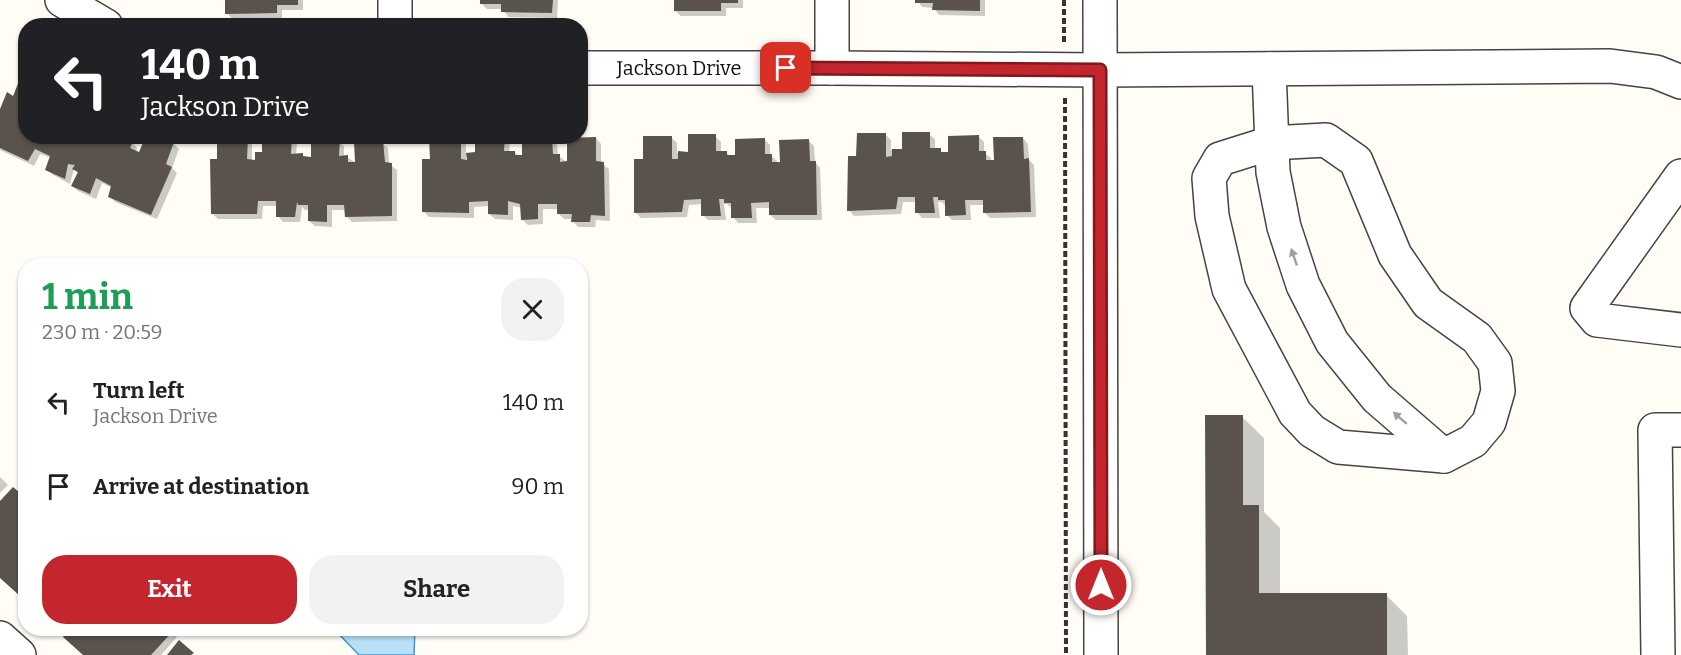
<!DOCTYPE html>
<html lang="en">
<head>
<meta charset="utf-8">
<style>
  :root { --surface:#fff; --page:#f2f2f2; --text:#222; --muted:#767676; --accent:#c4262e }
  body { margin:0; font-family:Bitter,serif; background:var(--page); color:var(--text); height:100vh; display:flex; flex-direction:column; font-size:22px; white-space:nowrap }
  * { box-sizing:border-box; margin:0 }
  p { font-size:20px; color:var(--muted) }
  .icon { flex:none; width:33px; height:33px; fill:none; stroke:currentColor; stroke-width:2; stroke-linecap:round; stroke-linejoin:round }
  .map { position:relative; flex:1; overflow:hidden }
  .panel { position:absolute; left:18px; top:258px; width:570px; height:378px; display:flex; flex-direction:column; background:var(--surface); border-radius:24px; box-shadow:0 2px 4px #0004 }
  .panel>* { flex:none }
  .hud { position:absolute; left:18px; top:18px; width:570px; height:126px; border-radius:24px; box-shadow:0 2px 4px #0004; background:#202124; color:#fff; overflow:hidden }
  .pin { position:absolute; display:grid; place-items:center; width:51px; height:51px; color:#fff; margin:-26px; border-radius:12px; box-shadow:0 3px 9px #0006 }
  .me { position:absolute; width:66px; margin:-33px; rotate:0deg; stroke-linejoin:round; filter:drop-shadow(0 0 4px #0008) }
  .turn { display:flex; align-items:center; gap:21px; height:126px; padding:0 24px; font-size:27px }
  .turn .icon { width:78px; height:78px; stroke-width:2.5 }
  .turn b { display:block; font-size:42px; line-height:51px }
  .round { display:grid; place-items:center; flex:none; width:63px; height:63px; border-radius:24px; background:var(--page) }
  .summary { display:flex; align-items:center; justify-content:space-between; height:102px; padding:0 24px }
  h1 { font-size:36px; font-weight:700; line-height:45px; color:#1e9e55 }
  .cta { display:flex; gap:12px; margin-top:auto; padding:12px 24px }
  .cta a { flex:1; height:69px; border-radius:24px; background:var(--accent); color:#fff; font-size:24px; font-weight:700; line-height:69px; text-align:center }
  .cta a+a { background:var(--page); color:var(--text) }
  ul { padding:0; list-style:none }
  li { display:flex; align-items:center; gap:18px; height:84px; padding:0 24px }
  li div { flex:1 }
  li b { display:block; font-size:22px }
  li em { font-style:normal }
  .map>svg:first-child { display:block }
</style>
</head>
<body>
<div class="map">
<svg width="1681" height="655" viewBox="0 0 1681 655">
  <rect width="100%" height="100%" fill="#fffdf5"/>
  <path fill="#b9e0f7" stroke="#3f96cf" stroke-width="1.5" d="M334,629H415L414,655H359Z"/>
  <g fill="#0003">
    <path d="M226,0H303V10H282V18H232L226,13Z"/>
    <path d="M482,0H558L557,18L508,17L503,9H487L482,4Z"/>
    <path d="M675,0H743V8H726V16H681L675,11Z"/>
    <path d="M917,0H985V16L939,15L934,8L922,7Z"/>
    <path d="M0,113L26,136H135L133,143L137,148L136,153L140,154L173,143L179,149L172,168L177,173L157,219L115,202L110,196L112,188L102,183L96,199L78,191L72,186L78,174L74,169L70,184L53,175L47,169L51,158L40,154L34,166L0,150Z"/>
    <path d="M885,134L891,140V150H903L929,134L935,139V150H940L944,154H950L978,136L984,142V153L991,158V161H996L1023,138L1028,144L1029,160L1034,165L1036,217L990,218L984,212V205H970L971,220H952L947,215L945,205L941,202H938L940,218H922L917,212V202H903L901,214L854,216L849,210L858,157Z"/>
    <path d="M476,136H505L510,141L509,152H515L519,157L551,140L557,145L558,155L565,161V163L596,138L601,144V163L609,169L610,221L596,220L595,227H578L573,221V219H564L558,213L559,209H543V224L528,225L522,219V208L513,206V220L495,219L489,214V206L474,207V218L429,217L423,211L431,160L460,138L466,143V161L477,154Z"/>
    <path d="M715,136L721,142V152L726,153L730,156H736L764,139L770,145V155L777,161V164H782L809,141L814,146L815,162L820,168L822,220H776L770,215V208H756L757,223H738L733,217L731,208L727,204H724L726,220H708L703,215V204L689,205L687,217L641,218L635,212L644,160L671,137L677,143V153H689Z"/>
    <path d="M291,137L297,143L296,155H302L306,158L312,159L339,141L344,146V157H347L356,163L382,143L388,148L389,164L397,170V221L352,222L346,216V210H332V227L315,226L309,221V210H305L302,207L300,222H283L278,216V206H263L262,219H218L212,213L218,161L247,139L252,145V161H256L263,154Z"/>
    <path d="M1242,417L1264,438V512L1280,528V595H1386L1407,616L1408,655H1208Z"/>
    <path d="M0,477L8,485L0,493Z"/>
    <path d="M26,500V513L23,516L26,518V600L0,577V503Z"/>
    <path d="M168,628L177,637L161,655H85Z"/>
  </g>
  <g fill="#5a524d">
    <path d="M225,0H298V5H277V13L225,14Z"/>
    <path d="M480,0H553L552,13L501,12V4H480Z"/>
    <path d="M674,0H738V3H721V11H674Z"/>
    <path d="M915,0H980V11L932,10L933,3H915Z"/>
    <path d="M21,76L26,78V136H128L127,140L133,141L130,148L139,152L146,136H161L174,142L166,164L172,167L151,215L108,197L111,186L96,178L90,194L71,186L78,172L72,169L75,165L68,164L65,179L45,170L50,156L35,149L28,161L0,148V109L7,92L13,96Z"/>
    <path d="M902,132H930V148H941V152H948V136L979,135V151H986V160H994L993,137H1023L1024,159L1029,158L1031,212L983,213V200H965L966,215L945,216V200H938V197H933L935,213H915V197H898L896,209L847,211L848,156H856L857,133H886V157L892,156V149H902Z"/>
    <path d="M688,134H716V151H727V155H735V139L765,138V154H772V162H780L779,140L809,139L810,161H816L817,215H769V202L751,203L752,218H731V203H724V199H719L721,216H701V199L684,200L682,212L634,213V159H643V136H672V159H678V151L688,152Z"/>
    <path d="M262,136H292L291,154L303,153V156L311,157V140L340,139L339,156L348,155V162H355L354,142L383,141L385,162L392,163V216L345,217L344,205H327V222L308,221V205H298L297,202L295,217H276V201H258L257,214H211L210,159H217V138H248L247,159L255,160V152H262Z"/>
    <path d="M461,136V159L467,160L466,153L475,152V136H505L504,151H515V155H522V139L552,138L553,154H560V162L567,161V138L596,137V161L604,162L605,216L591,215L590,222H571L572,214H557V204H538V219L521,220L520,204L508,201V215L488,214V201L469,202V213L422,212V159H430L429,137Z"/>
    <path d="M1205,415H1243V505H1259V593H1387V655H1206Z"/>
    <path d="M13,487L26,498V502L19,510L26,516V590L20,596L0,578V501Z"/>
    <path d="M70,628H171L173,631L151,655H83L63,637Z"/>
    <path d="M179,640L194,653L191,655H167Z"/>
  </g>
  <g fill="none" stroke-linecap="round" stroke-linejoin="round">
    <defs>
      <g id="minor">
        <path d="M62,0L106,26"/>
        <path d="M395,0V26"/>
        <path d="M832,0V68"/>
        <path d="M1100,0L1101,655"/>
        <path id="s1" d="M580,68H832L1100,70L1610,66L1656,72L1681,82"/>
        <path d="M1269,69L1273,172L1284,227L1303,285L1332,342L1377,398L1444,456"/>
        <path d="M1326,140L1356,161L1395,255L1428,303L1477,338L1495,363L1498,391L1489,422L1473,441L1444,456L1338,447L1312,431L1295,413L1229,289L1212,216L1209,178L1220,159L1271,143Z"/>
        <path d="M1681,176L1587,308L1597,320L1681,330"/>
        <path d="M0,638L19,655"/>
        <path d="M1658,655L1655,430H1681"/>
      </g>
    </defs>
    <use href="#minor" stroke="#444" stroke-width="36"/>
    <g stroke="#333" stroke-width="4" stroke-dasharray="6 3" stroke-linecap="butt">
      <path d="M1064,0V42"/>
      <path d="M1065,98L1066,655"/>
    </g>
    <use href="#minor" stroke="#fff" stroke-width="33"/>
  </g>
  <defs><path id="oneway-solid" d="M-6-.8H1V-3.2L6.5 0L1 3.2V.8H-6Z" transform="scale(1.5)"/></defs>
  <g fill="#a0a0a0">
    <use href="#oneway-solid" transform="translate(1294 257) rotate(-109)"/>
    <use href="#oneway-solid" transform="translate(1400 418) rotate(-139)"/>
  </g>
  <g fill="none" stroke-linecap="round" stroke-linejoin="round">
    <defs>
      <path id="route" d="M786,68L1100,70L1101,585"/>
    </defs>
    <use href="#route" stroke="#7f191e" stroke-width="15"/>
    <use href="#route" stroke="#c4262e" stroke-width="10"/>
  </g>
  <g text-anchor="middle" stroke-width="6" stroke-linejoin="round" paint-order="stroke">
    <g font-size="20" fill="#111" stroke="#fff">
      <text dy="7" stroke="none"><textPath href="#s1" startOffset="99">Jackson Drive</textPath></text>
    </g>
  </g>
</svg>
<div class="pin" style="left:786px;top:68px;background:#d93025"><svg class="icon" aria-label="arrive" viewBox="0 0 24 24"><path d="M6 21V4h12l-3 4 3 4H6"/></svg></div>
<svg class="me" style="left:1101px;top:585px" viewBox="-20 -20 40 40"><circle r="17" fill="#c4262e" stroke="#fff" stroke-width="3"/><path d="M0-11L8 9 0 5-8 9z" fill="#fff"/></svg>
<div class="hud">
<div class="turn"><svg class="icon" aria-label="left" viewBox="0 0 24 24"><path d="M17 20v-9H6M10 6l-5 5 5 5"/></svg><div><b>140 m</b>Jackson Drive</div></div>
</div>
<section class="panel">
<div class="summary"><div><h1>1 min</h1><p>230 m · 20:59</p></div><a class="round"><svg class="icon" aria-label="close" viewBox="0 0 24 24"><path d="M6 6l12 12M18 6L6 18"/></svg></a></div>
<ul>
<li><svg class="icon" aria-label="left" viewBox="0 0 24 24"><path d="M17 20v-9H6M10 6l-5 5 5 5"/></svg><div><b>Turn left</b><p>Jackson Drive</p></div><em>140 m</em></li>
<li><svg class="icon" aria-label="arrive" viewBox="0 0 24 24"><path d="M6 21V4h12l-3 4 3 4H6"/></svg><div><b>Arrive at destination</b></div><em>90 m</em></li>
</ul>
<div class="cta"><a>Exit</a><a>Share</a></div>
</section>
</div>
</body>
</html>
